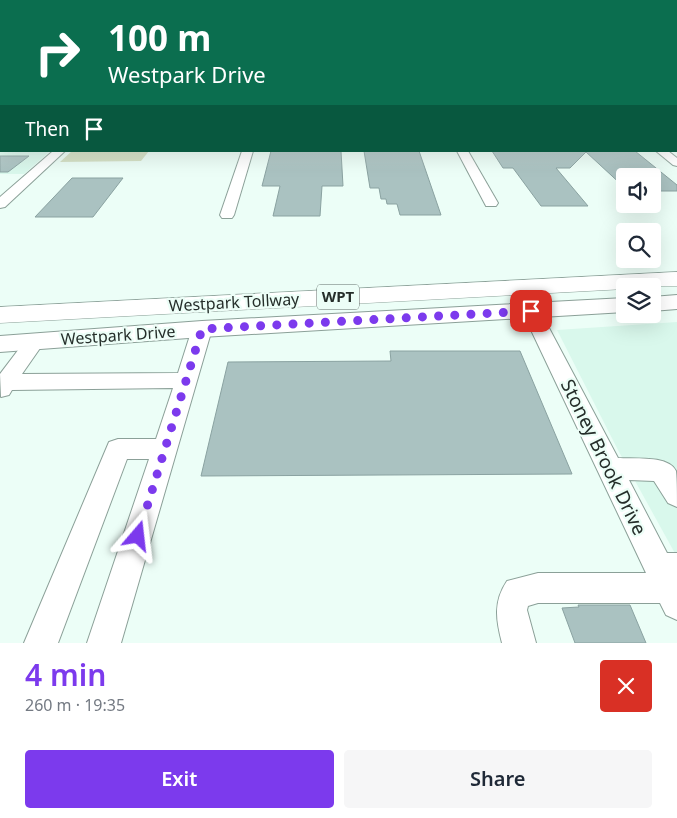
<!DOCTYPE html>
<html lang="en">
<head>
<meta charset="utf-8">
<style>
  :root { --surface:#fff; --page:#f6f6f7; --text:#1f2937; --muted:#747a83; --accent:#7c3aed }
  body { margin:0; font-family:"Noto Sans",sans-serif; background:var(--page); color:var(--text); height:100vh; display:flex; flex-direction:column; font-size:19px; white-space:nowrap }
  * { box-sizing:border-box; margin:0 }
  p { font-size:16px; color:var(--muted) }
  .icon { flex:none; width:28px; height:28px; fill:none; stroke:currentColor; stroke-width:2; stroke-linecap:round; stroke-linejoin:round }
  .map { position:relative; height:643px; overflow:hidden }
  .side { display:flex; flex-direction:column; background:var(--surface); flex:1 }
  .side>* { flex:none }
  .top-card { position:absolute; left:0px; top:0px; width:678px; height:152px; box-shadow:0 5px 20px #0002; background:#0b6e4f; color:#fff; overflow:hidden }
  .fabs { position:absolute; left:616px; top:168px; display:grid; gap:10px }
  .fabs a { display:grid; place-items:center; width:45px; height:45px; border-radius:5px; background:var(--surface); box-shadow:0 5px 20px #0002; font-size:25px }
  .pin { position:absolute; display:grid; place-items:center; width:42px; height:42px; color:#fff; margin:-21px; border-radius:10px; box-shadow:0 2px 8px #0006 }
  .me { position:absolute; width:55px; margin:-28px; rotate:17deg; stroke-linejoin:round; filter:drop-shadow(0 0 4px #0008) }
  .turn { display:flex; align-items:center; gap:18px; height:105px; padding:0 25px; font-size:22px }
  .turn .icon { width:65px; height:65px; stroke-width:2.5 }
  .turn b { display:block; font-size:35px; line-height:42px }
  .then { display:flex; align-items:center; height:48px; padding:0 25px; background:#0003; gap:10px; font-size:19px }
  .round { display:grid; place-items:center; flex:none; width:52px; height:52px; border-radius:5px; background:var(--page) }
  .summary { display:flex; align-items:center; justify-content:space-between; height:85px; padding:0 25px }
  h1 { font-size:30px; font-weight:600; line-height:38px; color:var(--accent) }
  .action { display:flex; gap:10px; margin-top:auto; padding:10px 25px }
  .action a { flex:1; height:58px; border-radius:5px; background:var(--accent); color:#fff; font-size:20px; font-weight:600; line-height:58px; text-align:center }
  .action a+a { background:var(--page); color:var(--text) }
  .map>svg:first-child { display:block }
</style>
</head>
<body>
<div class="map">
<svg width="677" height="643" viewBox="0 0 677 643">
  <rect width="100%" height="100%" fill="#ecfef7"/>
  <g fill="#d9f8ec">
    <path d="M0,147L1,151H50L24,174H0Z"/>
    <path d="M677,322V557L618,450L557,330Z"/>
  </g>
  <path fill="#d2dec0" d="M72,151H149L141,161L60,162Z"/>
  <g fill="#aac2c1" stroke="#8aa2a1">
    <path d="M271,151H341L343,186H322L320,216H273L280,186H262Z"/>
    <path d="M364,151H419L441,215H400L397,204H387L386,199H381L379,188H370Z"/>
    <path d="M492,151H635L677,185V191H652V169H625V188L586,152L570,168H556L588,206H541L513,168H503Z"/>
    <path d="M0,156H29L8,172H0Z"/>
    <path d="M72,178H123L93,217H35Z"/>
    <path d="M390,351H520L572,474L201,476L228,362L391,361Z"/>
    <path d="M578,605H630L646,643H575L562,608L579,607Z"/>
  </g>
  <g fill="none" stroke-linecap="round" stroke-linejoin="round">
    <defs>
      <g id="minor">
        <path d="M53,151H65L5,207L0,208V197Z"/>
        <path d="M242,151H253L234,215L232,218H222L220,215Z"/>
        <path d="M457,151H468L498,203L496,206H486Z"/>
        <path d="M656,151H668L677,158V166L673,165Z"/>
        <path d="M531,306L537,307L540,311L618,458C633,459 669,455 676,471C677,480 677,497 677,507L668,503L654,481L629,480L667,553H677V620L666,615L660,603H538L528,606L527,610L536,643H502C496,620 493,602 507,581L538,573H646L522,311L525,307Z"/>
        <path d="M202,323L209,325L212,329L121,643H87L149,459H127L58,643H24L109,442L118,439H156L173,388L12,390L9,395L1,397L0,374L28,337L35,335L42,337L45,341L22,374L178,373L192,329L195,325Z"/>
      </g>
      <g id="major">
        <rect x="0" y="106" width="1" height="6"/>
        <path d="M677,295V309L652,311V297Z"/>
        <path d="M625,298V312L202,337L0,352V336L202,321Z"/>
      </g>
      <path id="highway" d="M677,272V286H625V289L0,323V307Z"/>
    </defs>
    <use href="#minor" stroke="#8ba098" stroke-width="2"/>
    <use href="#major" stroke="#8ba098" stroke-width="2"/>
    <use href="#highway" stroke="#8ba098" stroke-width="1"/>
    <use href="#minor" fill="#fff" fill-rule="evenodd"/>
    <use href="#major" fill="#fff" fill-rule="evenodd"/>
    <use href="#highway" fill="#fff" fill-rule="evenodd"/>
  </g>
  <linearGradient id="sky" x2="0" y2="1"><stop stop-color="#95c8ec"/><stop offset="0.47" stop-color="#f6fffb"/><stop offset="1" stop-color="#f6fffb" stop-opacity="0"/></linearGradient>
  <rect width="677" height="171" fill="url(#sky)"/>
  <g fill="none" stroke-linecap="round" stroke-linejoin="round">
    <path stroke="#7c3aed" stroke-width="9" stroke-dasharray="0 16.2" d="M138,536L202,329L531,311"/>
  </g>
  <g text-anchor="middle" stroke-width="4.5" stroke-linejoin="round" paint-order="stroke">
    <rect fill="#ecfef7" stroke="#616c68" stroke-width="1" x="317" y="284.5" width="42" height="25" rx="4"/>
    <g font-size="15" font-weight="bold" fill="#252e2a">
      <text x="338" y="302">WPT</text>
    </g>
    <g font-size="16" fill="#252e2a" stroke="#ecfef7">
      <text transform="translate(234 302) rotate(-3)" y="6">Westpark Tollway</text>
      <text transform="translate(118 335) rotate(-4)" y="6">Westpark Drive</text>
    </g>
    <g font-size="19" fill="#252e2a" stroke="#ecfef7">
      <text transform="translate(604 457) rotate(64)" y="7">Stoney Brook Drive</text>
    </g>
  </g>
</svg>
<div class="fabs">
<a><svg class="icon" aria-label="sound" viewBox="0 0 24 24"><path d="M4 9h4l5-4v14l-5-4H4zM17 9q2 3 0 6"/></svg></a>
<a><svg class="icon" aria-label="search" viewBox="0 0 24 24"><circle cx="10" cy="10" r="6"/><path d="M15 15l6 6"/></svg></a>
<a><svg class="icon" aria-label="layers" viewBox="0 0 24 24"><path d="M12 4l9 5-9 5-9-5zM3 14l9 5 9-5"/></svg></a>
</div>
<div class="pin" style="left:531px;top:311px;background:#d93025"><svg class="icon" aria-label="arrive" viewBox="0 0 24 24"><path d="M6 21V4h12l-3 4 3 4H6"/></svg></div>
<svg class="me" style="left:138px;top:536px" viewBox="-20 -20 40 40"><path d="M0-17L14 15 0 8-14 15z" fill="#7c3aed" stroke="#fff" stroke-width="4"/></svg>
<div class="top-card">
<div class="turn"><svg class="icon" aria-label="right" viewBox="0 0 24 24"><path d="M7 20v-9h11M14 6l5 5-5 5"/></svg><div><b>100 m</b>Westpark Drive</div></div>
<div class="then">Then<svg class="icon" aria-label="arrive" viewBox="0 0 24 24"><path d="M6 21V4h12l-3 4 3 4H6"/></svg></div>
</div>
</div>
<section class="side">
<div class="summary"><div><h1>4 min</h1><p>260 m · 19:35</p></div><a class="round" style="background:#d93025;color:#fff"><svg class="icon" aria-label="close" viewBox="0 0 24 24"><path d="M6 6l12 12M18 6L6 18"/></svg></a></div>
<div class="action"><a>Exit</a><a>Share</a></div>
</section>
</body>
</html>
